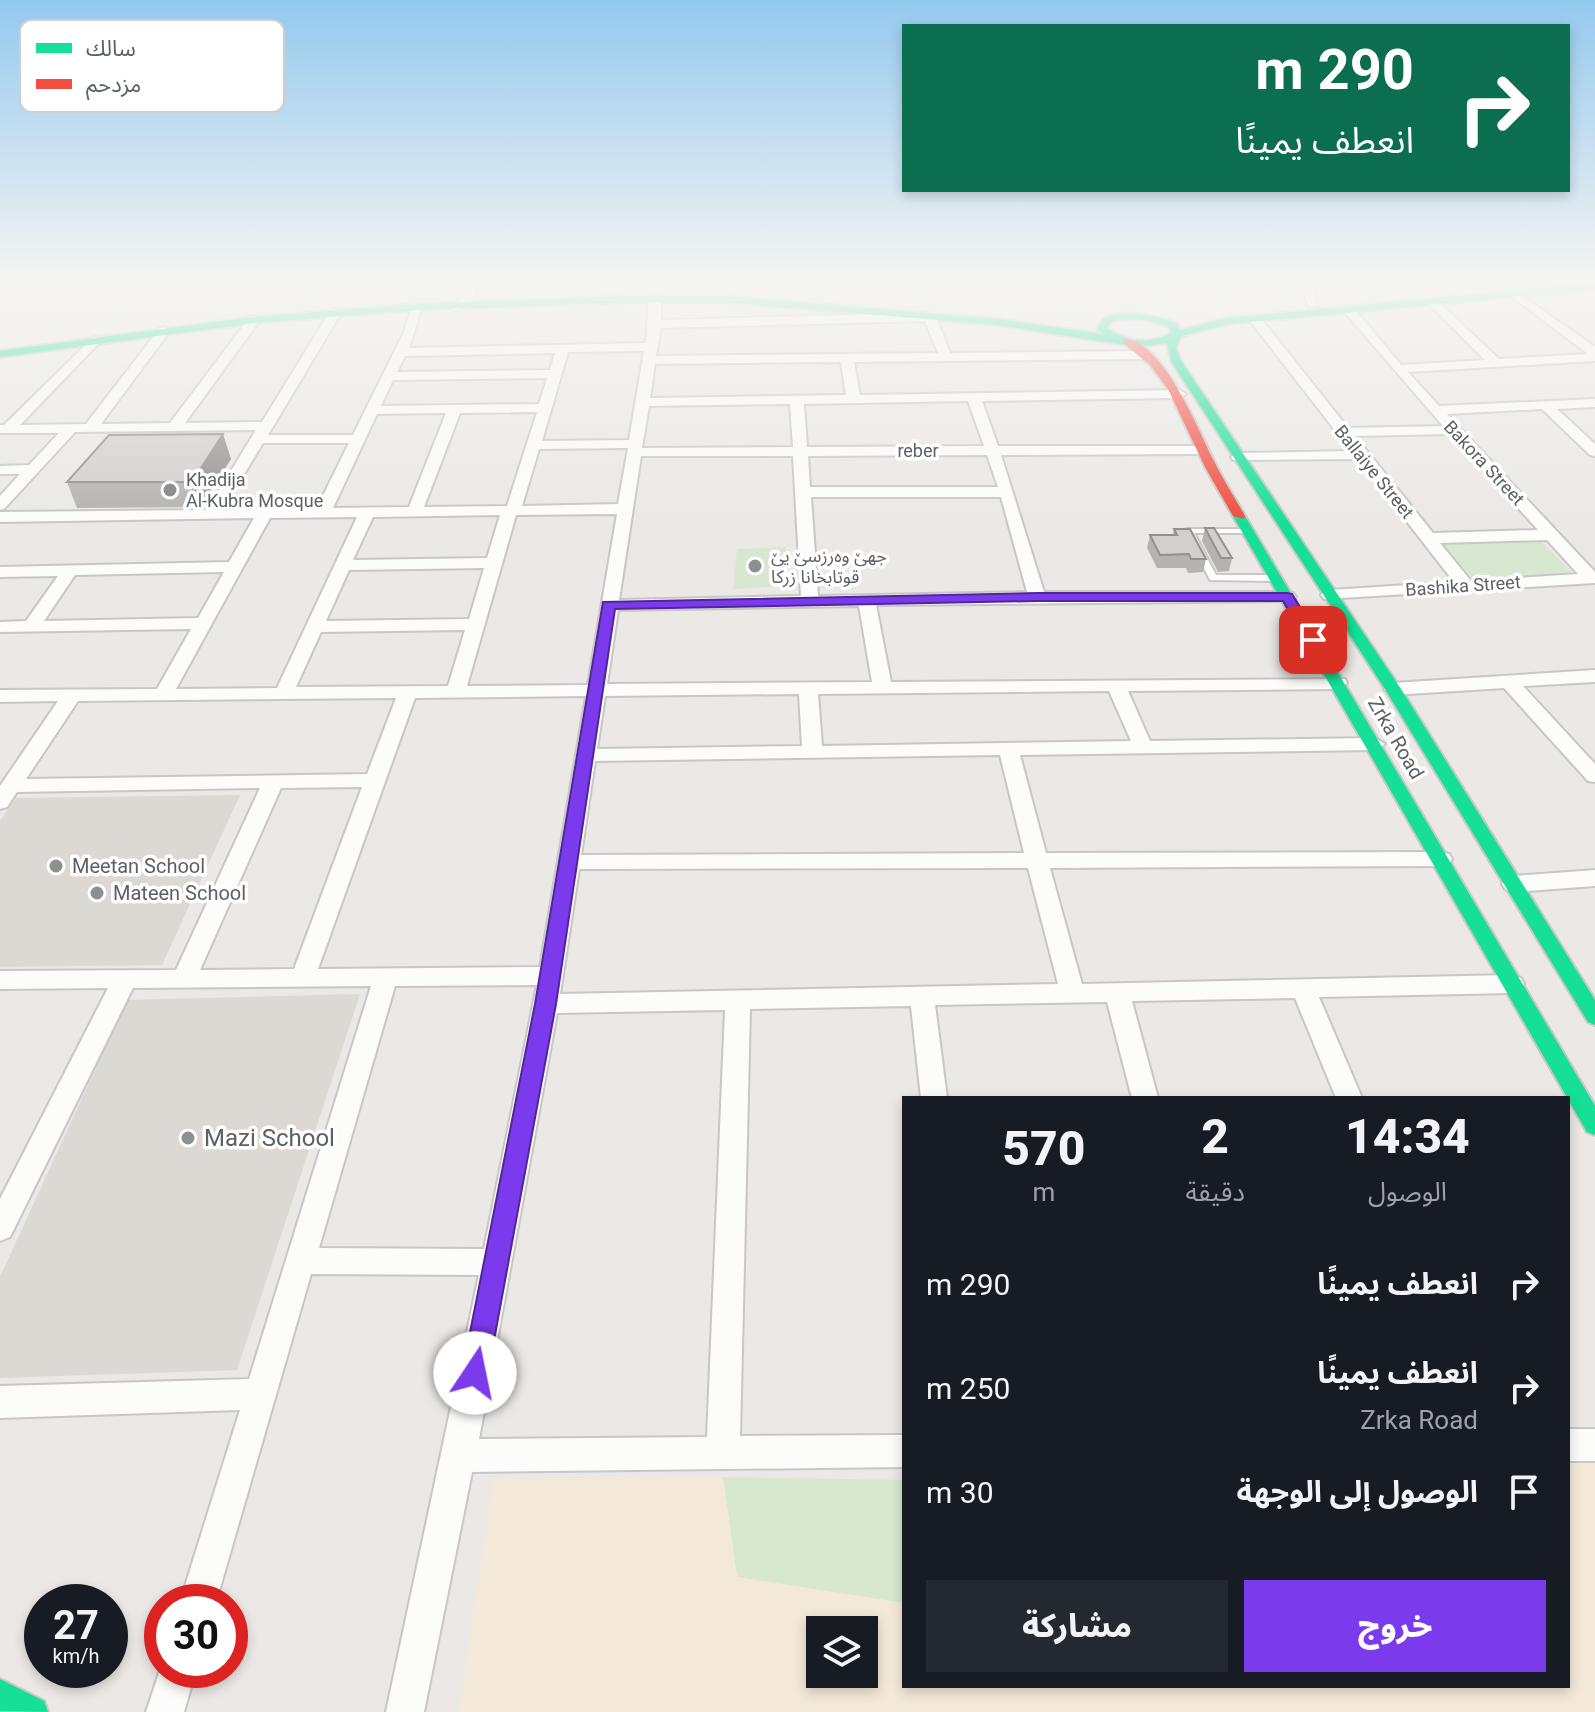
<!DOCTYPE html>
<html lang="ar">
<head>
<meta charset="utf-8">
<style>
  :root { --surface:#171b24; --page:#242831; --text:#f1f3f6; --muted:#9ea1a6; --accent:#7c3aed }
  body { margin:0; font-family:Roboto,"Noto Sans Arabic",sans-serif; background:var(--page); color:var(--text); direction:rtl; height:100vh; display:flex; flex-direction:column; font-size:30px; white-space:nowrap }
  * { box-sizing:border-box; margin:0 }
  p { font-size:26px; color:var(--muted) }
  .icon { flex:none; width:44px; height:44px; fill:none; stroke:currentColor; stroke-width:2; stroke-linecap:round; stroke-linejoin:round }
  .map { position:relative; flex:1; overflow:hidden; direction:ltr }
  .side { position:absolute; left:902px; top:1096px; width:668px; height:592px; display:flex; flex-direction:column; background:var(--surface); border-radius:0px; box-shadow:0 4px 12px #0003; direction:rtl }
  .side>* { flex:none }
  .top-card { position:absolute; left:902px; top:24px; width:668px; height:168px; border-radius:0px; box-shadow:0 4px 12px #0003; direction:rtl; background:#0b6e4f; color:#fff; overflow:hidden }
  .buttons { position:absolute; left:806px; top:1616px; display:grid; gap:16px }
  .buttons a { display:grid; place-items:center; width:72px; height:72px; border-radius:0px; background:var(--surface); box-shadow:0 4px 12px #0003; font-size:40px }
  .speed { position:absolute; left:24px; top:1584px; display:flex; gap:16px; font-size:40px; font-weight:700; text-align:center }
  .speed>* { display:grid; place-content:center; width:104px; height:104px; border-radius:50%; background:var(--surface); box-shadow:0 4px 12px #0003; line-height:1 }
  .speed small { font-size:20px; font-weight:400 }
  .speed .limit { border:12px solid #d22; background:#fff; color:#111 }
  .pin { position:absolute; display:grid; place-items:center; width:68px; height:68px; color:#fff; margin:-34px; border-radius:16px; box-shadow:0 4px 12px #0006 }
  .me { position:absolute; width:88px; margin:-44px; rotate:11deg; stroke-linejoin:round; filter:drop-shadow(0 0 6px #0008) }
  .turn { display:flex; align-items:center; gap:28px; height:168px; padding:0 24px; font-size:36px }
  .turn .icon { width:104px; height:104px; stroke-width:2.5 }
  .turn b { display:block; font-size:56px; line-height:68px }
  .eta { display:flex; justify-content:space-evenly; align-items:center; height:136px; text-align:center }
  .eta b { font-size:48px; font-weight:800; line-height:56px }
  .primary-button { display:flex; gap:16px; margin-top:auto; padding:16px 24px }
  .primary-button a { flex:1; height:92px; border-radius:0px; background:var(--accent); color:#fff; font-size:32px; font-weight:800; line-height:92px; text-align:center }
  .primary-button a+a { background:var(--page); color:var(--text) }
  ul { padding:0; list-style:none }
  li { display:flex; align-items:center; gap:24px; height:104px; padding:0 24px }
  li div { flex:1 }
  li b { display:block; font-size:30px }
  li em { font-style:normal }
  .map>svg:first-child { display:block }
</style>
</head>
<body>
<div class="map">
<svg width="1595" height="1712" viewBox="0 0 1595 1712">
  <rect width="100%" height="100%" fill="#ebe8e5"/>
  <g fill="#dcd8d3">
    <path d="M240,795L162,965L0,967V821L16,798Z"/>
    <path d="M360,994L237,1370L0,1378V1277L127,1000Z"/>
  </g>
  <g fill="#d7e7d0">
    <path d="M1539,540L1574,574L1472,578L1442,544Z"/>
    <path d="M786,547L785,586L733,589L737,549Z"/>
    <path d="M723,1477L904,1480V1603L737,1577Z"/>
  </g>
  <path fill="#f4e9d9" fill-rule="evenodd" d="M1595,1462V1712H459L494,1479L723,1477L737,1577L904,1603V1686H1568V1463ZM820,1630H864V1674H820Z"/>
  <g fill="none" stroke-linecap="round" stroke-linejoin="round">
    <defs>
      <path id="lane" d="M1186,529H1250L1251,531L1247,533H1194L1216,575H1276L1280,578L1276,581L1210,580L1185,531Z"/>
      <g id="street">
        <path d="M467,282H479C475,296 470,311 453,310V304L463,297Z"/>
        <path d="M1299,282H1311L1317,306H1309Z"/>
        <path d="M1515,291L1595,347V361L1408,372L1439,406L1595,399V407L1557,409L1595,444V456L1590,455L1542,409L1447,414L1595,572V583L1324,599L1321,595L1324,591L1330,590L1454,582L1358,459L1233,460L1231,457L1238,453L1351,451L1248,318L1258,315L1348,428L1443,426L1342,309L1352,306L1401,365L1485,360L1430,305L1428,302L1434,298L1499,359L1588,354L1511,296V292ZM1451,434L1538,530L1433,533L1355,436ZM1547,540L1578,574L1471,581L1440,543Z"/>
        <path d="M655,294L661,298V320L930,313L936,317L950,353L1148,351L1154,355L1148,359L854,362L860,395L1179,390L1186,394L1179,398L982,401L998,446H1202L1209,450L1202,454L1001,455L1044,592H1287L1293,593L1296,597L1293,601L876,605L891,682L1345,679L1347,683L1338,689L1128,691L1150,741L1375,738L1385,744L1375,750L1020,755L1046,853L1441,852L1449,854L1452,859L1449,864L1441,866L1050,868L1082,984L1512,975L1521,978L1524,984L1521,990L1512,993L1319,997L1362,1098H1336L1295,998L1132,1001L1158,1098H1132L1107,1002L935,1005L947,1098H921L911,1006L750,1009L740,1436L904,1435V1467L472,1472L424,1712H386L479,1275L311,1274L216,1602H180L240,1410L0,1418V1386L249,1379L371,986L133,988L10,1237L0,1241V1199L108,988L0,989V971L176,970L260,788L17,792L7,807L0,809V786L58,701L0,702V690L157,689L191,629L0,632V622L26,621L58,576L0,577V567L229,562L254,518L0,522V512L207,510L256,430L75,432L5,508L0,510V496L20,474H0V466L29,465L59,433H0V425H4L94,337L98,338V344L20,425L86,424L160,328L164,327L170,331L101,424L170,423L250,317L254,316L260,320L185,423L262,422L329,313L335,309L341,313L268,435H353L404,332L412,304L422,307L409,348L646,343L649,298ZM925,321L938,353L656,356L661,328ZM644,351L629,440L542,441L568,352ZM555,353L550,370L397,372L405,356ZM841,362L846,395L650,398L655,364ZM547,378L539,404L381,406L393,380ZM968,401L984,446L807,447L804,404ZM790,404L793,447L642,448L649,406ZM537,412L507,506L424,507L460,413ZM446,413L409,507L333,508L377,414ZM263,443H349L317,508L223,509ZM628,448L618,504L522,506L539,449ZM987,455L998,487H810L808,456ZM641,456H793L801,596L619,600ZM811,497H1001L1027,592L818,596ZM617,514L588,685L467,686L516,515ZM500,515L487,558L353,560L373,517ZM357,517L277,688L176,689L270,518ZM484,568L469,619L326,621L349,570ZM224,572L198,618L44,621L75,575ZM859,606L872,682L607,684L618,610ZM465,630L448,686L296,687L321,632ZM1109,691L1131,741L822,746L818,694ZM799,694L802,746L597,749L605,696ZM586,696L540,967L318,969L415,698ZM396,698L367,774L26,779L78,701ZM1000,755L1024,853L581,855L595,761ZM362,787L294,969L200,970L281,788ZM1028,868L1058,984L560,994L579,869ZM537,985L484,1249L319,1248L395,986ZM725,1010L707,1437L479,1439L557,1013Z"/>
        <path d="M1595,670V682L1523,686L1595,764V782L1588,781L1504,688L1393,695L1384,689L1393,683Z"/>
        <path d="M1595,870V886L1513,892L1505,889L1502,884L1505,879L1513,876Z"/>
        <rect x="1568" y="1429" width="27" height="32"/>
        <path d="M162,1664V1670H196L184,1712H146Z"/>
      </g>
      <g id="fast">
        <path d="M1595,283V289L1228,324L1181,336L1176,348L1181,361L1401,689L1595,1000V1025L1588,1022L1385,689L1171,361L1167,343L1139,347L997,325L724,302H633L416,310L254,323L0,357V351L254,317L416,304L633,296H724L997,319L1103,334L1097,329L1103,318C1129,309 1152,315 1177,323L1180,330L1228,318ZM1120,319L1148,320L1169,327L1171,333C1150,345 1128,342 1107,328L1111,322Z"/>
        <path d="M1239,512L1245,516L1595,1106V1135L1587,1132L1233,516Z"/>
        <path d="M0,1679L44,1701L48,1712L0,1711Z"/>
      </g>
      <path id="jam" d="M1123,339C1162,337 1199,432 1214,461C1223,480 1235,498 1245,516L1244,519L1233,516L1205,467L1168,389L1150,365L1123,343Z"/>
    </defs>
    <use href="#lane" stroke="#c6c7c6" stroke-width="4"/>
    <use href="#street" stroke="#c6c7c6" stroke-width="4"/>
    <use href="#fast" stroke="#c6c7c6" stroke-width="4"/>
    <use href="#jam" stroke="#c6c7c6" stroke-width="4"/>
    <use href="#lane" fill="#fcfcfb" fill-rule="evenodd"/>
    <use href="#street" fill="#fcfcfb" fill-rule="evenodd"/>
    <use href="#fast" fill="#16e098" fill-rule="evenodd"/>
    <use href="#jam" fill="#f24e42" fill-rule="evenodd"/>
  </g>
  <g fill="#b5b2b1">
    <path d="M231,459L200,507L77,508L67,482Z"/>
    <path d="M1205,528L1232,558L1229,571L1218,572L1202,541Z"/>
    <path d="M1174,529L1206,559L1203,572L1188,573L1186,568H1157L1147,548L1150,535H1173Z"/>
  </g>
  <path fill="#939190" d="M223,434L231,459L200,507L192,482Z"/>
  <g fill="#d2cfce" stroke="#939190" stroke-width="2">
    <path d="M223,434L192,482H67L109,435Z"/>
    <path d="M1205,528H1214L1232,558H1221Z"/>
    <path d="M1174,529H1190L1206,559H1191L1189,554L1160,555L1150,535H1177Z"/>
  </g>
  <linearGradient id="sky" x2="0" y2="1"><stop stop-color="#94c9ee"/><stop offset="0.54" stop-color="#f6f5f3"/><stop offset="1" stop-color="#f6f5f3" stop-opacity="0"/></linearGradient>
  <rect width="1595" height="522" fill="url(#sky)"/>
  <path fill="#7c3aed" stroke="#51269a" stroke-width="2" d="M1037,593H1287L1292,594L1320,640L1318,643H1308L1283,601H1037L615,609L556,1004L488,1373L484,1382L475,1385L466,1382L462,1373L535,1004L603,602Z"/>
  <g fill="#8d9091" stroke="#fff" stroke-width="3">
    <circle cx="170" cy="490" r="8"/>
    <circle cx="755" cy="566" r="8"/>
    <circle cx="56" cy="866" r="8"/>
    <circle cx="97" cy="893" r="8"/>
    <circle cx="188" cy="1138" r="8"/>
  </g>
  <g text-anchor="middle" stroke-width="7" stroke-linejoin="round" paint-order="stroke">
    <g font-size="18" fill="#5b6164" stroke="#fff">
      <text x="918" y="457">reber</text>
      <text transform="translate(1484 463) rotate(47)" y="6">Bakora Street</text>
      <text transform="translate(1374 472) rotate(51)" y="6">Ballaiye Street</text>
      <text transform="translate(1463 586) rotate(-4)" y="6">Bashika Street</text>
    </g>
    <g font-size="18" fill="#5b6164" stroke="#fff" text-anchor="start">
      <text x="186" y="486">Khadija<tspan x="186" dy="21">Al-Kubra Mosque</tspan></text>
      <text x="771" y="562">جھێ وەرزسێ یێ<tspan x="771" dy="21">قوتابخانا زرکا</tspan></text>
    </g>
    <g font-size="20" fill="#5b6164" stroke="#fff">
      <text transform="translate(1396 738) rotate(60)" y="7">Zrka Road</text>
    </g>
    <g font-size="20" fill="#5b6164" stroke="#fff" text-anchor="start">
      <text x="72" y="873">Meetan School</text>
      <text x="113" y="900">Mateen School</text>
    </g>
    <g font-size="24" fill="#5b6164" stroke="#fff" text-anchor="start">
      <text x="204" y="1146">Mazi School</text>
    </g>
  </g>
  <rect x="20" y="20" width="264" height="92" rx="12" fill="#fff" stroke="#ced0d0" stroke-width="2"/>
  <rect x="36" y="43" width="36" height="10" fill="#16e098"/>
  <rect x="36" y="79" width="36" height="10" fill="#f24e42"/>
  <g font-size="22" fill="#5b6164">
    <text x="86" y="56">سالك</text>
    <text x="86" y="92">مزدحم</text>
  </g>
</svg>
<div class="buttons">
<a><svg class="icon" aria-label="layers" viewBox="0 0 24 24"><path d="M12 4l9 5-9 5-9-5zM3 14l9 5 9-5"/></svg></a>
</div>
<div class="speed"><div>27<small>km/h</small></div><div class="limit">30</div></div>
<div class="pin" style="left:1313px;top:640px;background:#d93025"><svg class="icon" aria-label="arrive" viewBox="0 0 24 24"><path d="M6 21V4h12l-3 4 3 4H6"/></svg></div>
<svg class="me" style="left:475px;top:1373px" viewBox="-20 -20 40 40"><circle r="19" fill="#fff"/><path d="M0-13L10 11 0 6-10 11z" fill="#7c3aed"/></svg>
<div class="top-card">
<div class="turn"><svg class="icon" aria-label="right" viewBox="0 0 24 24"><path d="M7 20v-9h11M14 6l5 5-5 5"/></svg><div><b>290 m</b>انعطف يمينًا</div></div>
</div>
<section class="side">
<div class="eta">
<div><b>14:34</b><p>الوصول</p></div>
<div><b>2</b><p>دقيقة</p></div>
<div><b>570</b><p>m</p></div>
</div>
<ul>
<li><svg class="icon" aria-label="right" viewBox="0 0 24 24"><path d="M7 20v-9h11M14 6l5 5-5 5"/></svg><div><b>انعطف يمينًا</b></div><em>290 m</em></li>
<li><svg class="icon" aria-label="right" viewBox="0 0 24 24"><path d="M7 20v-9h11M14 6l5 5-5 5"/></svg><div><b>انعطف يمينًا</b><p>Zrka Road</p></div><em>250 m</em></li>
<li><svg class="icon" aria-label="arrive" viewBox="0 0 24 24"><path d="M6 21V4h12l-3 4 3 4H6"/></svg><div><b>الوصول إلى الوجهة</b></div><em>30 m</em></li>
</ul>
<div class="primary-button"><a>خروج</a><a>مشاركة</a></div>
</section>
</div>
</body>
</html>
